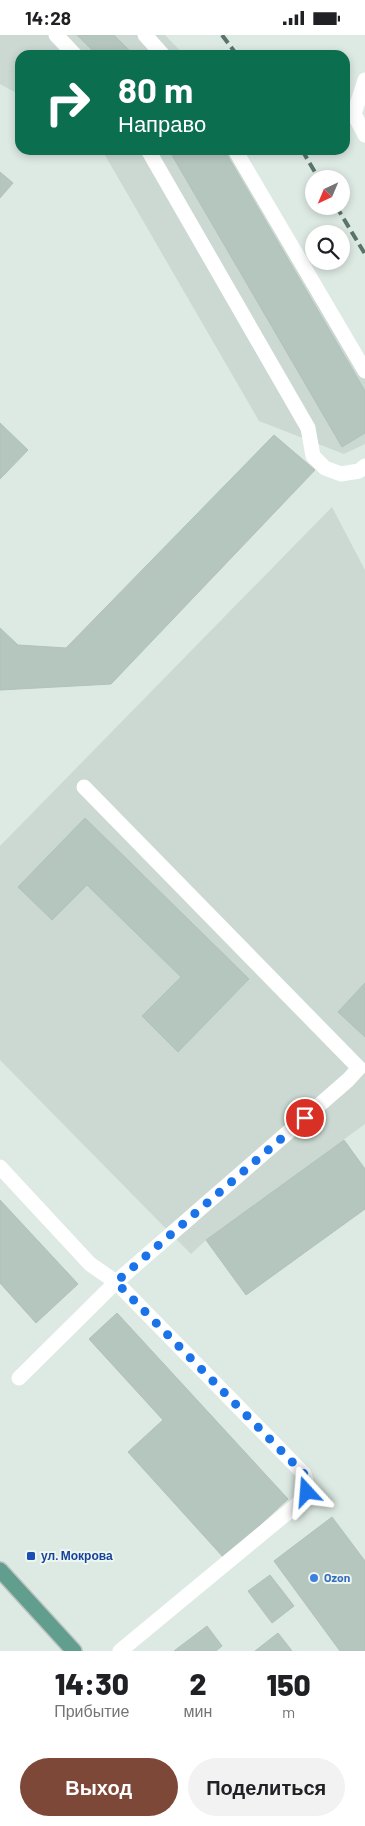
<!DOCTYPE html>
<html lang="ru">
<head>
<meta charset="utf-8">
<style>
  :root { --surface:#fff; --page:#f2f2f2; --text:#202124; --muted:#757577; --accent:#7e4839 }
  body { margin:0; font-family:Barlow,sans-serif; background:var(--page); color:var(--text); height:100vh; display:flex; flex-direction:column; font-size:19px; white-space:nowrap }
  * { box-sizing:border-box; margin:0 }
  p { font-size:16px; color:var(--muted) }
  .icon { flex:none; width:28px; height:28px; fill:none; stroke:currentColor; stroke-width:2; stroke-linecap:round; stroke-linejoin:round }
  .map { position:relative; height:1616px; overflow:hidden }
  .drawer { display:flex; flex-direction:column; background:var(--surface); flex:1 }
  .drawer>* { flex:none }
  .banner { position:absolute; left:15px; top:15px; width:335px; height:105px; border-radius:15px; box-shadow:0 2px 8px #0003; background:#0b6e4f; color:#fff; overflow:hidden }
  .needle { width:32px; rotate:224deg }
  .buttons { position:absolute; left:305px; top:135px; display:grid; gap:10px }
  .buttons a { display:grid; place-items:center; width:45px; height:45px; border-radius:50%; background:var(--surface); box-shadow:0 2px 8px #0003; font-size:25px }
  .pin { position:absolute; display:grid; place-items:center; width:42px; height:42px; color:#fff; margin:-21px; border:2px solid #fff; border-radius:50%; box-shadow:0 1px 5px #0007 }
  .me { position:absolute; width:55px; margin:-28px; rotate:341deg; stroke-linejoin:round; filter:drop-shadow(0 0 4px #0008) }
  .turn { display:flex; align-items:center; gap:18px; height:105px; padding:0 20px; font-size:22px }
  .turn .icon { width:65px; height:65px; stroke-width:2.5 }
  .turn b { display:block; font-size:35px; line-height:42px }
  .eta { display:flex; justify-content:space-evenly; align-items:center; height:85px; text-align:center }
  .eta b { font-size:30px; font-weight:800; line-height:35px }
  .action { display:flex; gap:10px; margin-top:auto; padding:10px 20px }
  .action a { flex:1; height:58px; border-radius:30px; background:var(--accent); color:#fff; font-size:20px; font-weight:800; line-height:58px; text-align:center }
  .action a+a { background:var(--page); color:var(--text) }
  .status { display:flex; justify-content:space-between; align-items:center; height:35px; padding:0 25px; background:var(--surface); direction:ltr }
  .status svg { height:14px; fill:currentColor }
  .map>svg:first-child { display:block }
</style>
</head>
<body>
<div class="status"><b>14:28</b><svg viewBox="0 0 49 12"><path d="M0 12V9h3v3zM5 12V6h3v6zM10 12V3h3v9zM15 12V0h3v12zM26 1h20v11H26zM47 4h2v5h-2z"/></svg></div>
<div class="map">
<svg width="365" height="1616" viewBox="0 0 365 1616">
  <rect width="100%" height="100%" fill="#dde9e3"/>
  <g fill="#cbd9d2">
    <path d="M0,0H165L184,20H20V60L0,49Z"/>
    <path d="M102,115H243L365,328V409L344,419L259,386Z"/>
    <path d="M332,472L365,535V1089L206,1205L191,1219L0,1025V811Z"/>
  </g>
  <g fill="#b5c6bf" stroke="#b0c2ba">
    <path d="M77,0H114L134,20H97Z"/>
    <path d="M169,115H224L365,356V398L342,412Z"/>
    <path d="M0,137L13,148L0,163Z"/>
    <path d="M0,388L28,415L0,444Z"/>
    <path d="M274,400L315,435L111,649L0,655V593L18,610L66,613Z"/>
    <path d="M85,783L249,944L178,1017L142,981L181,942L87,850L52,885L18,852Z"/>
    <path d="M365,948V1002L338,977Z"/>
    <path d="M344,1105L365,1134V1174L246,1260L206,1205Z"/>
    <path d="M0,1165L78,1249L36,1288L0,1248Z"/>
    <path d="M117,1278L288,1464L224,1523L128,1417L163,1385L89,1304Z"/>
    <path d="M332,1482L365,1526V1616H340L274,1526Z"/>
    <path d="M270,1540L294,1571L272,1588L248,1556Z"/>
    <path d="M207,1591L222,1611L216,1616H174Z"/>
    <path d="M278,1598L292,1616H255Z"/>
  </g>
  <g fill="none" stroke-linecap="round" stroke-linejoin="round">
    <defs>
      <path id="major" d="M0,1535L74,1616"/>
    </defs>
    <use href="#major" stroke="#bcc3c1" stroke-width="18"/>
    <g stroke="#fff" stroke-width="15">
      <path d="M56,0L75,20"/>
      <path d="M145,0L163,20"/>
      <path d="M365,45L354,79L365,100"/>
      <path d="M148,115L308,393L313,421L325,433L341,439L359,436L365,431"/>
      <path d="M235,115L365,336"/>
      <path d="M0,1132L90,1229L116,1247L304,1439C310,1457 307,1461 293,1473L120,1616"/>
      <path d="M19,1343L116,1247L348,1045L359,1033L84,752"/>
    </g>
    <use href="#major" stroke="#619e8e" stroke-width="15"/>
    <g stroke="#59746c" stroke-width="4" stroke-dasharray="10 5" stroke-linecap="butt">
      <path d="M222,0L237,20"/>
      <path d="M302,115L319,144"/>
      <path d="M336,171L365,219"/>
    </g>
  </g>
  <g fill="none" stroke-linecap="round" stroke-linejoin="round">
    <path stroke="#1a73e8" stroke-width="9" stroke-dasharray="0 16.2" d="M305,1083L116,1247L304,1439L307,1450V1457"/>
  </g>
  <rect fill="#1a4fb4" stroke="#edf6f1" stroke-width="2" x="26" y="1516" width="10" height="10" rx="2.5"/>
  <circle fill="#3f7fe0" stroke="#edf6f1" stroke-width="2" cx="314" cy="1543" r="5"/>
  <g text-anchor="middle" stroke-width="4" stroke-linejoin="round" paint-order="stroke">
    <g font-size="12" font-weight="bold" fill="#164399" stroke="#edf6f1" text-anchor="start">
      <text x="41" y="1525">ул. Мокрова</text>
    </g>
    <g font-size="12" font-weight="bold" fill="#366cbe" stroke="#edf6f1" text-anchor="start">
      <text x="324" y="1547">Ozon</text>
    </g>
  </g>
</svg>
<div class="buttons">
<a><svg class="needle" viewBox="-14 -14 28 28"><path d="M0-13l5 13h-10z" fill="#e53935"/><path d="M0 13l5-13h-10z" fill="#757577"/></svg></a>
<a><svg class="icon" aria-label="search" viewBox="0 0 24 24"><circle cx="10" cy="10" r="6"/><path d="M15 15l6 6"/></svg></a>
</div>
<div class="pin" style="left:305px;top:1083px;background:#d93025"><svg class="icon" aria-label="arrive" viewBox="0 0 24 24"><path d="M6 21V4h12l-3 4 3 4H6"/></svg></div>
<svg class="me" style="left:307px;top:1457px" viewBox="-20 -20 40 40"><path d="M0-17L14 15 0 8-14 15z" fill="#1a73e8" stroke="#fff" stroke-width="4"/></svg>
<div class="banner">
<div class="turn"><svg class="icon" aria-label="right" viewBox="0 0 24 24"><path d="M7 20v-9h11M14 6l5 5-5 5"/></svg><div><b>80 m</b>Направо</div></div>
</div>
</div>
<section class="drawer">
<div class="eta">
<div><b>14:30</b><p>Прибытие</p></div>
<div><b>2</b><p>мин</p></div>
<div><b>150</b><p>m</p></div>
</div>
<div class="action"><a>Выход</a><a>Поделиться</a></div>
</section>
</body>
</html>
